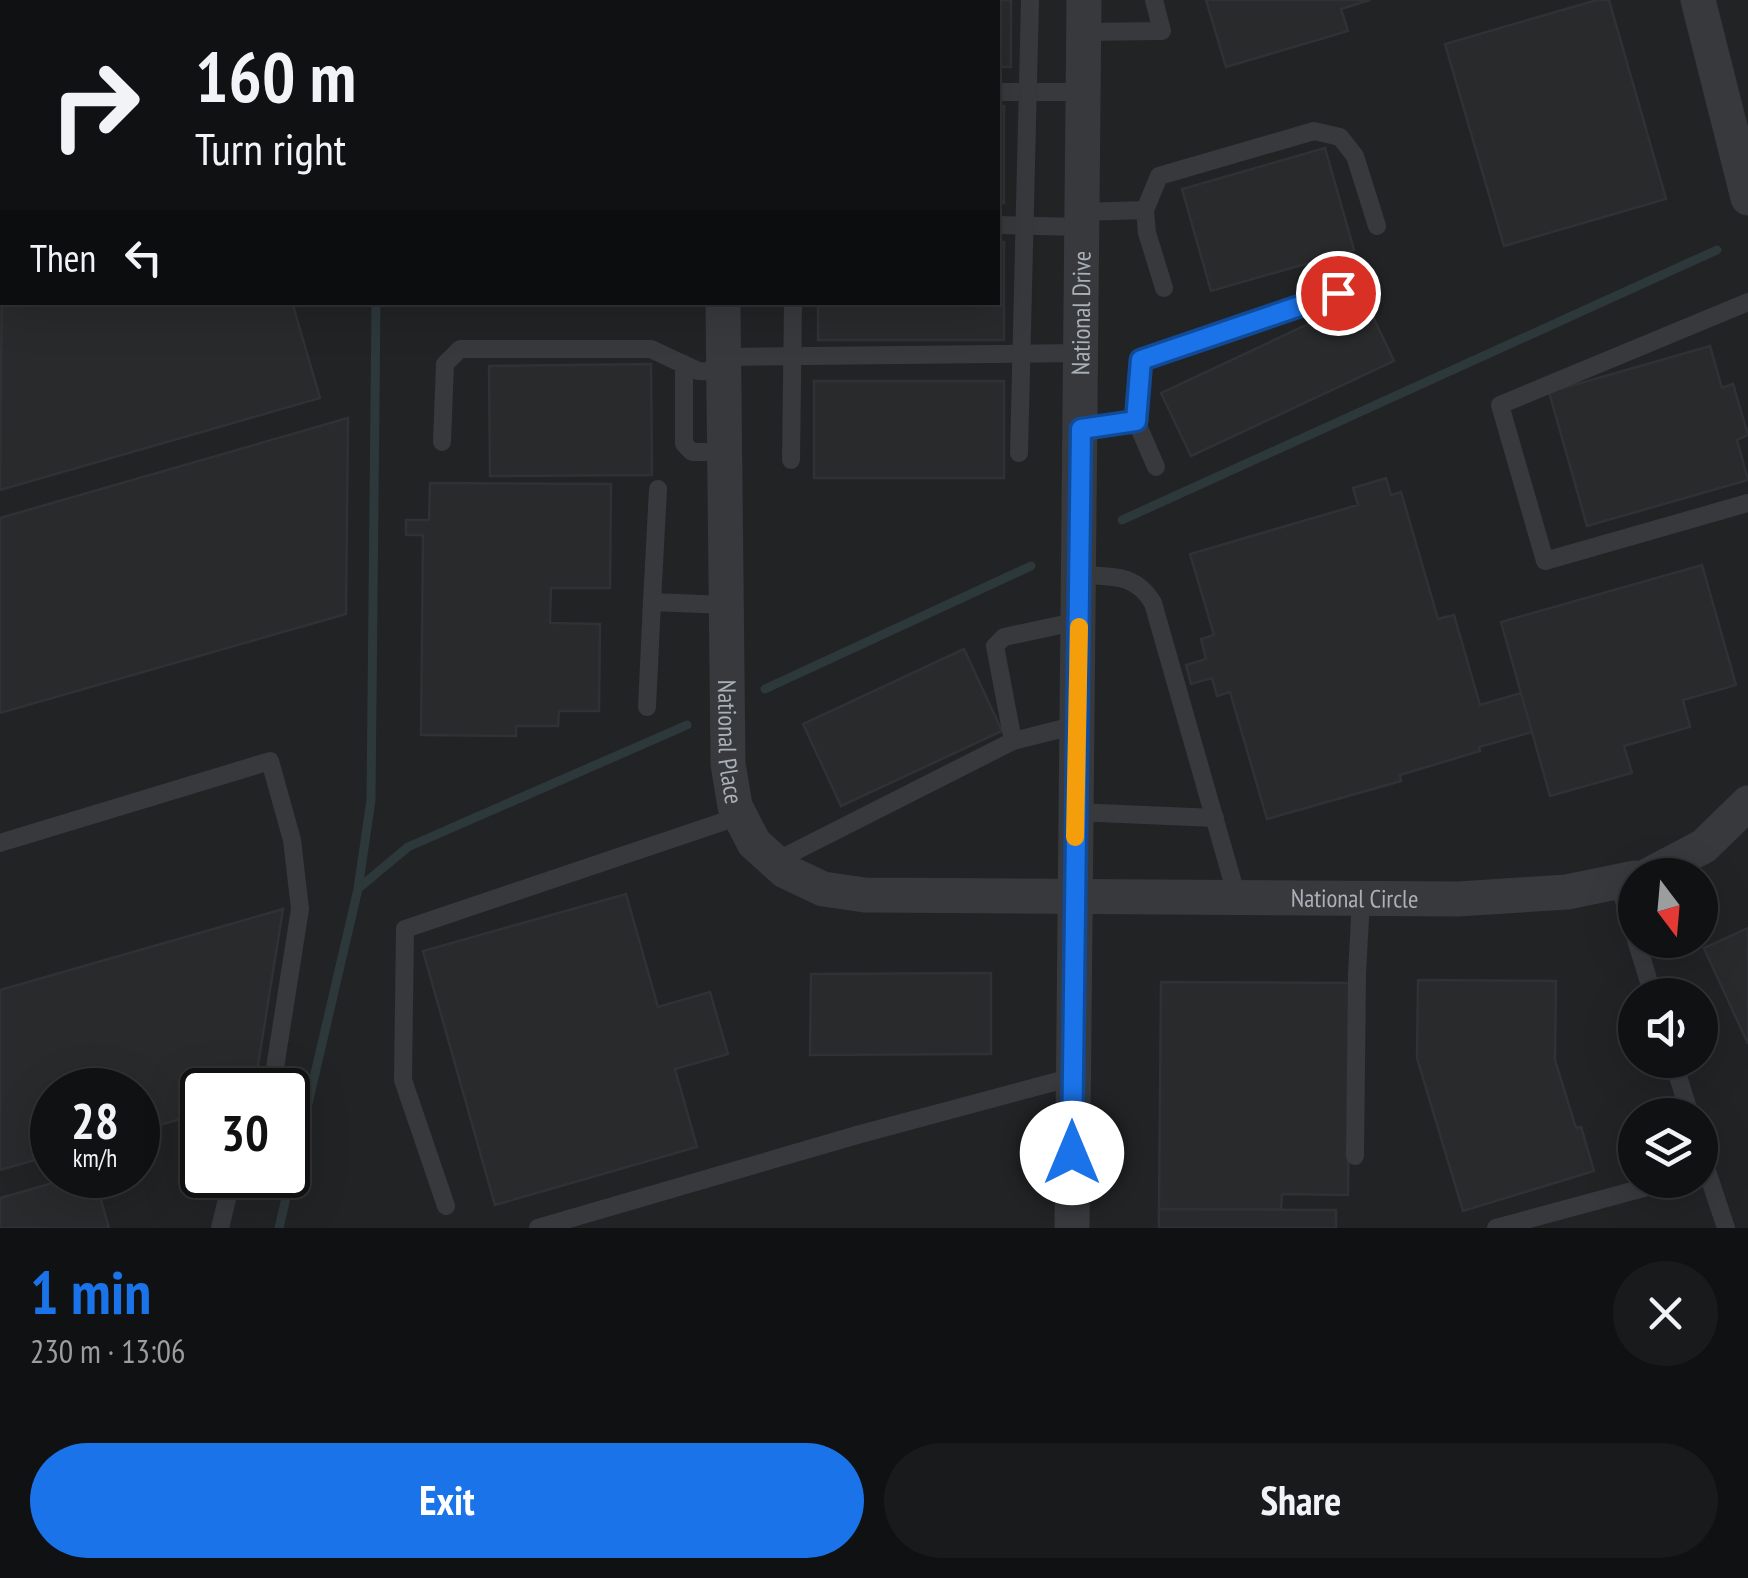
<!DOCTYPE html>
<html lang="en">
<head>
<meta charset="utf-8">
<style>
  :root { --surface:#101112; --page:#191a1b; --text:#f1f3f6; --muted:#9c9d9f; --line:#303132; --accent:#1a73e8 }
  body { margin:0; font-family:"PT Sans Narrow",sans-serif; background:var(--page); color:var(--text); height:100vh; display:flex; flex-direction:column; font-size:38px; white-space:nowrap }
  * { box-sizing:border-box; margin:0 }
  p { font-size:32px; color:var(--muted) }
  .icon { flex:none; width:55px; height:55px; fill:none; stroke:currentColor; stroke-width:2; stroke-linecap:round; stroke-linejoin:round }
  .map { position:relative; height:1228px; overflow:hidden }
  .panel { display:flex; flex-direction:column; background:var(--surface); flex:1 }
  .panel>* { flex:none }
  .banner { position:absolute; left:0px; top:0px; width:1000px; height:305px; box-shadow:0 10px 40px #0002,0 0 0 2px var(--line); background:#101112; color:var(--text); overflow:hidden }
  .needle { width:65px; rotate:164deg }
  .tools { position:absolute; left:1618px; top:858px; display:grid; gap:20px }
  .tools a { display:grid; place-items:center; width:100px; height:100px; border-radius:50%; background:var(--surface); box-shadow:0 10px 40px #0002,0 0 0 2px var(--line); font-size:50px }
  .speed { position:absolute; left:30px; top:1068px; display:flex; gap:20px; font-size:50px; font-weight:700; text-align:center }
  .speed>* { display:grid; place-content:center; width:130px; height:130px; border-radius:50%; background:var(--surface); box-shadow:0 10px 40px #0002,0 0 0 2px var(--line); line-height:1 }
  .speed small { font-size:25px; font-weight:400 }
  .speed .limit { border:5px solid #111; border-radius:15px; background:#fff; color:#111 }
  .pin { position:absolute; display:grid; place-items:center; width:85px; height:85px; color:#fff; margin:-42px; border:5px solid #fff; border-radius:50%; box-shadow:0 2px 10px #0007 }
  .me { position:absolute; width:110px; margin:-55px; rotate:0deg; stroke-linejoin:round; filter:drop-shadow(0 0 8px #0008) }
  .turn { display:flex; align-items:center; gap:35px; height:210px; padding:0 30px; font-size:45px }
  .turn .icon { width:130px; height:130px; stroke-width:2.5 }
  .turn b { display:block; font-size:70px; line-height:85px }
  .then { display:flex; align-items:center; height:95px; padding:0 30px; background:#0003; gap:20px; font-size:38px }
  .round { display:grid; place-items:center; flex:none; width:105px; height:105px; border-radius:52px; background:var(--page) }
  .summary { display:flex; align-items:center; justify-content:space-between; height:170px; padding:0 30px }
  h1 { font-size:60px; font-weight:800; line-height:75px; color:var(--accent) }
  .action { display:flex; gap:20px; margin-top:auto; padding:20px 30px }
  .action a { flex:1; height:115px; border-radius:60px; background:var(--accent); color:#fff; font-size:40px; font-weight:800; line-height:115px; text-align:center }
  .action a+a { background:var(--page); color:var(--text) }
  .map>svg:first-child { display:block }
</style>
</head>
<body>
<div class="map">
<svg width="1748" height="1228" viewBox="0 0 1748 1228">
  <rect width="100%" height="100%" fill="#161718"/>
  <path fill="#222325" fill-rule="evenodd" d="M0,0H1748V1228H0ZM2,2H998V302H2ZM1635,875H1700V940H1635ZM1635,995H1700V1060H1635ZM52,1090H138V1175H52ZM202,1090H288V1175H202ZM1635,1115H1700V1180H1635Z"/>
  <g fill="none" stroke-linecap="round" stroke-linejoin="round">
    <g stroke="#2d383b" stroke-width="9">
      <path d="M379,2V0"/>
      <path d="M1122,520L1717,250"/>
      <path d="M765,689L1031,566"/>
      <path d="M360,887L408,847L687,725"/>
      <path d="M279,1228L358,889L371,800L376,302"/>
    </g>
  </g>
  <g fill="#292a2c" stroke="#303134" stroke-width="2.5">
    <path d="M0,0H135L2,2L0,39Z"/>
    <rect x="440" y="0" width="229" height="2"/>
    <path d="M814,0H1011V67H998V2Z"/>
    <path d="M1206,0H1370L1341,9L1348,31L1226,67Z"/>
    <path d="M1597,0H1609L1666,199L1504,246L1445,44Z"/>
    <rect x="998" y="106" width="6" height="97"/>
    <path d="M1325,148L1354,250L1211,291L1182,189Z"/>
    <path d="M998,242H1004V340H818V302H998Z"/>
    <path d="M2,263V302H292L320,398L0,490Z"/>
    <path d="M1364,298L1394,361L1191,456L1161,393Z"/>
    <path d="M1710,346L1722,388L1733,384L1748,435L1737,440L1748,480L1587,526L1549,392Z"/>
    <path d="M651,364L652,475L490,476L489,366Z"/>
    <rect x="814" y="381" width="190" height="97"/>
    <path d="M348,418L346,614L0,713V518Z"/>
    <path d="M1386,478L1391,495L1401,492L1438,619L1454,615L1480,705L1521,693L1532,732L1479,747L1480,751L1400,775L1401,781L1267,819L1230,692L1217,696L1212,678L1191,684L1186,665L1206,659L1201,639L1214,635L1190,554L1358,505L1353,488Z"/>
    <path d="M430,483L611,484L610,588H551L550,623L600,624L599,711H559L558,726H516V736L421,735L423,535H406V520H429Z"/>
    <path d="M1702,565L1736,685L1683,700L1690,727L1624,746L1632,773L1550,796L1501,622Z"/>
    <path d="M964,649L1002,731L841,806L803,724Z"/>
    <path d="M626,894L658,1007L710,992L728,1054L675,1069L697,1147L495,1205L423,951Z"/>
    <path d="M283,909L254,1090H202V1113L138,1131V1090H52V1155L0,1170V990Z"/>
    <path d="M1748,928V1044L1704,948Z"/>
    <path d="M991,973V1054L810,1055L811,974Z"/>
    <path d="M1418,980L1556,981L1555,1060L1576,1128L1581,1127L1594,1171L1463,1211L1417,1058Z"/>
    <path d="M1161,982L1350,983L1348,1195L1282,1194L1281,1209H1159Z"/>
    <path d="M81,1175H94L109,1228H0V1198Z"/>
    <path d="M1159,1209L1336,1210V1228H1159Z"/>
  </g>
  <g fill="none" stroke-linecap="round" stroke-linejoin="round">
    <g stroke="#37393d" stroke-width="18">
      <path d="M789,0V2"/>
      <path d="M328,2V0"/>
      <path d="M1084,32L1162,31L1154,0"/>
      <path d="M998,92H1083"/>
      <path d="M0,148L2,147"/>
      <path d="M1145,210L1147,233L1164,288"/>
      <path d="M1083,212L1145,210L1159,176L1314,131L1340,137L1355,156L1377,226"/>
      <path d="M998,225L1082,227"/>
      <path d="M1748,302L1500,405L1545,561L1748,503"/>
      <path d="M724,357L1081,353"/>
      <path d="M684,364V444L692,452H725"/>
      <path d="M1136,421L1156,467"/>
      <path d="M1081,429L1136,421L1141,360L1371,282"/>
      <path d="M442,442L445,364L460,349H651L698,371L724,372"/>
      <path d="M1019,453L1030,0"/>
      <path d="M791,460L793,302"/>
      <path d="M1080,575C1112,577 1135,573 1153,603L1237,897"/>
      <path d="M652,602L658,489"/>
      <path d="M647,707L652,602L726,605"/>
      <path d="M1013,741L995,646L1004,637L1079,621"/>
      <path d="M1075,812L1215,818"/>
      <path d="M0,843L270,761L292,840L300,909L274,1074"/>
      <path d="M774,862L1013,741L1077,725"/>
      <path d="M1618,881L1635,936"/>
      <path d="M1636,940L1653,995"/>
      <path d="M1673,1060L1690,1115"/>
      <path d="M1700,1147L1707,1171L1700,1173"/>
      <path d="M1355,1156L1357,975L1361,898"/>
      <path d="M1707,1171L1726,1228"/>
      <path d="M446,1206L403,1080L405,929L740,816"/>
      <path d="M220,1228L230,1187"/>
      <path d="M538,1228L857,1135L1073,1077"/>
      <path d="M1496,1228L1673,1180"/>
    </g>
    <g stroke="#37393d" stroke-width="35">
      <path d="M1698,0L1748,198"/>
      <path d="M724,2V0"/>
      <path id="s1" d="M723,302L728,764L735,806L754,843L785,871L823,889L865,895L1458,899L1567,892L1635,878"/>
      <path d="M1649,875L1704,846L1748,803"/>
      <path id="s2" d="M1072,1228L1084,0"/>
    </g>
  </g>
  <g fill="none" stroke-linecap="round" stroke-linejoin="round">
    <defs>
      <path id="route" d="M1072,1153L1081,429L1136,421L1141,360L1338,293"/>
    </defs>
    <use href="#route" stroke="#114b97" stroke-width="25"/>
    <use href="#route" stroke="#1a73e8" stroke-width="18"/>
    <path stroke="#f59e0b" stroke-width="18" d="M1075,837L1079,627"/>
  </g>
  <g text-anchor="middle" stroke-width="10" stroke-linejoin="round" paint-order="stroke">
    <g font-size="25" fill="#a9b0b7" stroke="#111213">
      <text dy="9" stroke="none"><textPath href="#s2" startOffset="915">National Drive</textPath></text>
      <text dy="9" stroke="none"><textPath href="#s1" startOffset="440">National Place</textPath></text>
      <text dy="9" stroke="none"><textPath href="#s1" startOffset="1162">National Circle</textPath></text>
    </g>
  </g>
</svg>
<div class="tools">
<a><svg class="needle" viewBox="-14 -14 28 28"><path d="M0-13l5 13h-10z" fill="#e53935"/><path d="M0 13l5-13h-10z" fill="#9c9d9f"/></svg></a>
<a><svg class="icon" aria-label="sound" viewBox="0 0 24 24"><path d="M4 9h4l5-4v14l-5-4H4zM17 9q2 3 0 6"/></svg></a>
<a><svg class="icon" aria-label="layers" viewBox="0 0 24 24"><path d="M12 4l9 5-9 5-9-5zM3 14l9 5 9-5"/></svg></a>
</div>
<div class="speed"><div>28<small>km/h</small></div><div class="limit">30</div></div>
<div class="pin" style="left:1338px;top:293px;background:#d93025"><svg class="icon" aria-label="arrive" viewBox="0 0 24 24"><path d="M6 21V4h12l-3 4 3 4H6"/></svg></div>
<svg class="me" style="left:1072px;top:1153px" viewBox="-20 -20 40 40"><circle r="19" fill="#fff"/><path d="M0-13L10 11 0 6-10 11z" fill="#1a73e8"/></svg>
<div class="banner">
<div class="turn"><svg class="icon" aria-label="right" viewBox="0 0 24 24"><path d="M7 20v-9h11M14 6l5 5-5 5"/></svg><div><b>160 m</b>Turn right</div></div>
<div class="then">Then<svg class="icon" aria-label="left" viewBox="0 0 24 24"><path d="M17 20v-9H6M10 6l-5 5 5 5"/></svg></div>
</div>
</div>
<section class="panel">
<div class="summary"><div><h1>1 min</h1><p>230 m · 13:06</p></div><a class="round"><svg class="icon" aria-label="close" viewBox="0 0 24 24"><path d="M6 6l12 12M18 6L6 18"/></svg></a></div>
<div class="action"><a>Exit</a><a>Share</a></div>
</section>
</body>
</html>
